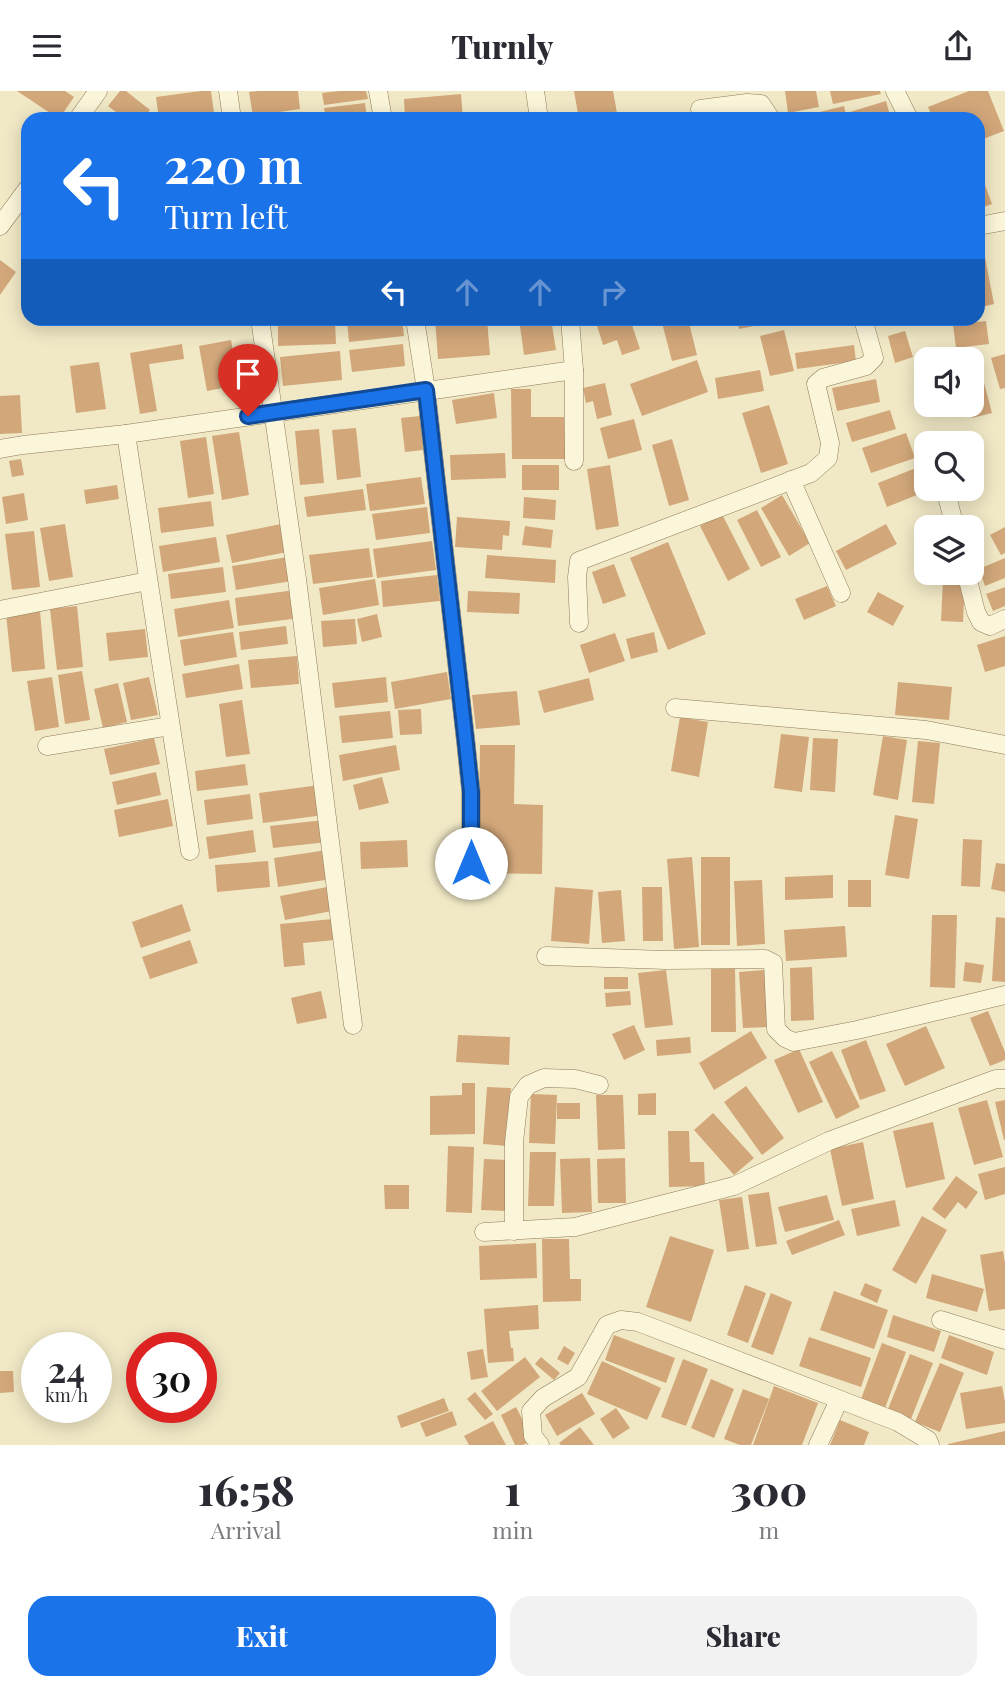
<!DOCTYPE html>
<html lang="en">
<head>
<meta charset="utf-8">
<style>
  :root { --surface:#fff; --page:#f2f2f3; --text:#2b2b33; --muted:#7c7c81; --accent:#1a73e8 }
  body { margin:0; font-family:"Playfair Display",serif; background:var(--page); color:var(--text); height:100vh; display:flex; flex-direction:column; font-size:26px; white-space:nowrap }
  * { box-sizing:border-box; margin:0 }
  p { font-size:23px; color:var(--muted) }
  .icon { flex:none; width:38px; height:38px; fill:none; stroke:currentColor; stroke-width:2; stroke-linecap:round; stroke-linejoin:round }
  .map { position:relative; height:1354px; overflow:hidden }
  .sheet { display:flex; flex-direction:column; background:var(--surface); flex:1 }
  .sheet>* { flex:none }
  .banner { position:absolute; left:21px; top:21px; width:964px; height:214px; border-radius:21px; box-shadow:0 4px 18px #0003; background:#1a73e8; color:#fff; overflow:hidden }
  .fabs { position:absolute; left:914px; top:256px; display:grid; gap:14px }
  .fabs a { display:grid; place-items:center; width:70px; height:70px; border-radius:14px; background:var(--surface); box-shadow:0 4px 18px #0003; font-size:35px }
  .speed { position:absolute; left:21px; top:1241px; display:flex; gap:14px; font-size:35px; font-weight:700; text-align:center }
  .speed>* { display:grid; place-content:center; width:91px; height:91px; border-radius:50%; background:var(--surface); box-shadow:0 4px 18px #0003; line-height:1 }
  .speed small { font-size:18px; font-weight:400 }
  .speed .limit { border:10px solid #d22; background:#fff; color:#111 }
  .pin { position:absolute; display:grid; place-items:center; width:60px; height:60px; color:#fff; margin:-72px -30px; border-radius:50% 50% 50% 0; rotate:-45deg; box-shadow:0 0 7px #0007 }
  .pin .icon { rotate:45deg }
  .me { position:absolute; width:77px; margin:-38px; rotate:0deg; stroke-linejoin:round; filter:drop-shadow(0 0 5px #0008) }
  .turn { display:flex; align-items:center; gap:24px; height:147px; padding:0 28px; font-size:32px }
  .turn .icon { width:91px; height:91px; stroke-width:2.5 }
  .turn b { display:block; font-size:49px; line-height:60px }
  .lanes { display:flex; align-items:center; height:66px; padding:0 28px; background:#0003; justify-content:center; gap:35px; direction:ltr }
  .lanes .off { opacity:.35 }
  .eta { display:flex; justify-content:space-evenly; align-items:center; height:119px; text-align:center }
  .eta b { font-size:42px; font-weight:800; line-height:49px }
  .cta { display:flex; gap:14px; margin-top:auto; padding:14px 28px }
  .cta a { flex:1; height:80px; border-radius:21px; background:var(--accent); color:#fff; font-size:28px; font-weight:800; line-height:80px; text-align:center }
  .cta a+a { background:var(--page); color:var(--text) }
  header { display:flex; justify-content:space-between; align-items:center; height:91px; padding:0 28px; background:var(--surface); font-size:32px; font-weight:800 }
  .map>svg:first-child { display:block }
</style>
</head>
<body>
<header><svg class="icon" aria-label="menu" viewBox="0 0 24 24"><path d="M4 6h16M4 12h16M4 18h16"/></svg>Turnly<svg class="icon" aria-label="share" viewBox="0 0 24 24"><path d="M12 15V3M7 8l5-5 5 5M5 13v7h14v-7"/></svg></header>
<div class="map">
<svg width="1005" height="1354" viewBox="0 0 1005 1354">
  <rect width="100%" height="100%" fill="#f1e9c6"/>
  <g fill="#d2a77a">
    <path d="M17,0H65L74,6L59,28Z"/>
    <path d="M120,0H126L150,19L143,28H125L108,15Z"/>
    <path d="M201,0H211L214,22L159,28L156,6Z"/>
    <path d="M258,0H298L300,18L253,25L249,1Z"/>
    <path d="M339,0H366L368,8L324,14L322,2Z"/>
    <path d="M574,0H613L617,22L579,28Z"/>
    <path d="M785,0H816L819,16L788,22Z"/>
    <path d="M830,0H880L881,3L833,13Z"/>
    <path d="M969,0H988L1004,40L978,50V28H933L928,16Z"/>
    <path d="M461,3L463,28H405L404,8Z"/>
    <path d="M886,10L891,28H852L850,21Z"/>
    <path d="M365,12L367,28H326L324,17Z"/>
    <path d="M844,15L847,28H795V27Z"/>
    <path d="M978,75L992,113L978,118Z"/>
    <path d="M982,151L994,213L978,217V152Z"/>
    <path d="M0,169L16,181L0,204Z"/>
    <path d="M335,228L336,253L278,255V229Z"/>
    <path d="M347,228H402L404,245L349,251Z"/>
    <path d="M435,228H487L490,264L438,268Z"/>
    <path d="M519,228H551L556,259L524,264Z"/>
    <path d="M595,228H630L640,258L622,264L617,249L603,254Z"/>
    <path d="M661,228H688L697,264L672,270Z"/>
    <path d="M737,228H773L774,231L739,238Z"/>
    <path d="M986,230L989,253L956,257L953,234Z"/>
    <path d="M784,239L794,280L770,285L760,245Z"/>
    <path d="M905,240L913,266L895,272L888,245Z"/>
    <path d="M231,249L239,294L207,300L199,255Z"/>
    <path d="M182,253L184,268L149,273L157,320L140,323L130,262Z"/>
    <path d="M403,253L405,275L352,281L349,259Z"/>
    <path d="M854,254L856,270L797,278L795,262Z"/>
    <path d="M340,260L342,289L283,295L280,266Z"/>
    <path d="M1005,263V297L1000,298L991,267Z"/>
    <path d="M697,269L708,301L642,325L630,293Z"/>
    <path d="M978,269L992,322L972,327L968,313H971V271Z"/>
    <path d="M99,271L106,318L76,322L70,275Z"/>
    <path d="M760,279L764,300L718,308L715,287Z"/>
    <path d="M876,288L880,311L837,320L832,297Z"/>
    <path d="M605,292L612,324L597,328L593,310L586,312L583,297Z"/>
    <path d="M511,298H531V326H564L565,368H512Z"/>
    <path d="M494,302L497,327L456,333L452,309Z"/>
    <path d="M20,304L22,342L0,343V305Z"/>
    <path d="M769,314L788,373L761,382L742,322Z"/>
    <path d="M890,319L896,338L852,351L846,332Z"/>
    <path d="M420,325L423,359L405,361L401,327Z"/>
    <path d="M634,328L642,359L608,368L600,337Z"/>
    <path d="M356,337L361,386L337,389L332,339Z"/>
    <path d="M319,338L324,392L300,394L295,340Z"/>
    <path d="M239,341L249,404L222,409L212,345Z"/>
    <path d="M906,342L915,367L871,382L862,357Z"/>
    <path d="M206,346L214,403L188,407L180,350Z"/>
    <path d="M672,348L689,409L669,415L652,354Z"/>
    <path d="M505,362L506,387L451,389L450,364Z"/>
    <path d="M21,368L24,384L12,386L9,370Z"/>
    <rect x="522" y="374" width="37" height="25"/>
    <path d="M610,374L619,435L596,439L587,378Z"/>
    <path d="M921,375L926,387V397H934L887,416L878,392Z"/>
    <path d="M421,386L425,413L370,420L366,393Z"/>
    <path d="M117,394L119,408L86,413L84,399Z"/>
    <path d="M363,398L366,419L307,426L304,406Z"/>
    <path d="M24,402L28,429L6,433L2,406Z"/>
    <path d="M782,404L810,452L789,465L761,417Z"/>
    <path d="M524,406L556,409L555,429L523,427Z"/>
    <path d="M211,410L214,435L161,442L158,417Z"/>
    <path d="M427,416L430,442L376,449L372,423Z"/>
    <path d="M757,419L781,466L761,476L737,429Z"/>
    <path d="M722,423L750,478L728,490L700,435Z"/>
    <path d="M457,426L510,430L509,445L503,444L502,459L455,456Z"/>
    <path d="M65,433L73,486L49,490L40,437Z"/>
    <path d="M281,433L287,461L232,472L226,444Z"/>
    <path d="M886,433L897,453L846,479L836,460Z"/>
    <path d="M525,435L553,439L551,457L522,454Z"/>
    <path d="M1005,436V462L1001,464L990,444Z"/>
    <path d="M34,440L40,496L12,499L5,443Z"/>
    <path d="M216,446L220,471L163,481L159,455Z"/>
    <path d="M432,450L436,479L377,487L373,458Z"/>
    <path d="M668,451L706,543L668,559L630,467Z"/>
    <path d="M369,457L373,486L313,493L309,464Z"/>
    <path d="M487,464L556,469L555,492L485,487Z"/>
    <path d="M288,466L292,490L236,499L232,475Z"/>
    <path d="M1005,467V487L985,495L979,478Z"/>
    <path d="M614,473L626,505L603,513L592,481Z"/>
    <path d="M223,476L226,501L171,508L168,483Z"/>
    <path d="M437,484L440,510L383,516L381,490Z"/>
    <path d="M375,488L379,514L323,524L319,497Z"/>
    <path d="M943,488L965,489L963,531L941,530Z"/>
    <path d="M827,495L836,515L804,529L795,508Z"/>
    <path d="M1005,496V515L993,520L986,503Z"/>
    <path d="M295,499L299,527L238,535L235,507Z"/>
    <path d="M468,500L520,502L519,523L467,521Z"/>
    <path d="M878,501L904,515L893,535L867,521Z"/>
    <path d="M229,509L234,537L178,546L174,518Z"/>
    <path d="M77,515L83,576L57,579L50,518Z"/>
    <path d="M40,520L45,578L12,581L6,523Z"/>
    <path d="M377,523L382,546L362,551L357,528Z"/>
    <path d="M355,528L357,553L323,556L321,530Z"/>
    <path d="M286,535L288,553L241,559L239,541Z"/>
    <path d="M145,538L148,566L109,570L106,542Z"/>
    <path d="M233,541L237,566L184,575L180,549Z"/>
    <path d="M654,541L658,561L631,568L626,548Z"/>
    <path d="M615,542L625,570L589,582L580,554Z"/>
    <path d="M1005,545V575L985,581L977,554Z"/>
    <path d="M297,565L299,593L251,597L248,569Z"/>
    <path d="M239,573L243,598L186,607L182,583Z"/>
    <path d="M82,580L90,629L65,633L58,584Z"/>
    <path d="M447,581L451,608L395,618L391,591Z"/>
    <path d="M52,586L59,636L35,640L27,590Z"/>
    <path d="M149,586L158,624L131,629L123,592Z"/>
    <path d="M386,586L388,611L335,617L332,592Z"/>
    <path d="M589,587L594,609L544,622L538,600Z"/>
    <path d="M898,591L952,596L949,629L895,624Z"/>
    <path d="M118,592L127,631L103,637L94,598Z"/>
    <path d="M517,600L520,634L476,638L472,604Z"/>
    <path d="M242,609L250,663L226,666L219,613Z"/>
    <path d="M421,618L422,643L400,644L398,619Z"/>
    <path d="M390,620L393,647L342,652L339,625Z"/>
    <path d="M680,626L708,631L699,686L671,680Z"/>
    <path d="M781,643L809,646L802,701L774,697Z"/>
    <path d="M883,645L907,649L898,709L873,704Z"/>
    <path d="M154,647L160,673L110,684L104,658Z"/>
    <path d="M813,647L838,648L835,701L810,699Z"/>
    <path d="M918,650L940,652L934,713L912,711Z"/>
    <path d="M396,654L400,679L343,690L339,664Z"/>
    <path d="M480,654H515L514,713L543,714L542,783L478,782Z"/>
    <path d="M245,673L248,694L197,700L195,680Z"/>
    <path d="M156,681L161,704L117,714L112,691Z"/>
    <path d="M382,686L389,712L359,719L353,694Z"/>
    <path d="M320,694L324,724L263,732L259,702Z"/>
    <path d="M250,703L253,728L207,734L204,709Z"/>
    <path d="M168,708L173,735L119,746L114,719Z"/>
    <path d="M895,724L918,728L909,788L885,784Z"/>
    <path d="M324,729L327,751L273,757L270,735Z"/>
    <path d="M253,739L256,761L209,768L206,746Z"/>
    <path d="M963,748L982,749L980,796L961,795Z"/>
    <path d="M407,749L408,776L361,778L360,751Z"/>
    <path d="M327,759L332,788L278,796L274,767Z"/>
    <path d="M692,766L699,856L674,858L667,768Z"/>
    <rect x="701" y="766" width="29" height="88"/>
    <path d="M268,770L270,796L217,801L215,774Z"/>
    <path d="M996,772L1005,773V801L991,798Z"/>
    <path d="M833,784V807L785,809V786Z"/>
    <path d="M762,789L765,853L737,855L734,790Z"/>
    <rect x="848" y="789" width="23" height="27"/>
    <path d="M332,795L337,819L285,829L280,805Z"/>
    <path d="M555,796L593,799L589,853L551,850Z"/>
    <path d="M642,796H662L663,850H643Z"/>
    <path d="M621,799L625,850L602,852L598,801Z"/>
    <path d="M182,813L191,840L141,857L132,831Z"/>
    <path d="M932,824H957L955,897L930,896Z"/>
    <path d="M996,826L1005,827V891L992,890Z"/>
    <path d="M333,828L335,849L303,852L305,874L284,876L280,833Z"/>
    <path d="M845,835L847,866L786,870L784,839Z"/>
    <path d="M190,849L198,872L150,888L142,866Z"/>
    <path d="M965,871L984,874L981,892L963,890Z"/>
    <path d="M812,876L814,929L791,930L790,877Z"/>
    <path d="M735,877L736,941H711V878Z"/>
    <path d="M666,879L673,934L645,937L638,882Z"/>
    <path d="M765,879L768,936L743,937L739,881Z"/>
    <rect x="604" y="886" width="24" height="12"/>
    <path d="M321,900L327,927L297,933L291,907Z"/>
    <path d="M630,900L631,914L606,916L605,902Z"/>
    <path d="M988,920L1005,961V969L990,975L970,927Z"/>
    <path d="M634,934L645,959L624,969L612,943Z"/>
    <path d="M926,935L945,977L905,995L886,953Z"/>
    <path d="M751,940L767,967L714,999L699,972Z"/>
    <path d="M458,944L510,946L509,974L456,971Z"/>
    <path d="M690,946L691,962L657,965L656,949Z"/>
    <path d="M866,949L886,1000L860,1009L841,959Z"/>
    <path d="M799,958L823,1011L798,1022L774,969Z"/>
    <path d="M832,960L860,1016L836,1028L809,971Z"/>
    <path d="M462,992H475V1043L430,1044V1005L462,1004Z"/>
    <path d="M746,995L784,1047L762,1064L724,1011Z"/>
    <path d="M487,996L511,997L507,1055L483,1053Z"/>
    <path d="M656,1002V1024H638V1003Z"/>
    <path d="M531,1003L557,1004L555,1053L529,1052Z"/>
    <path d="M596,1004H623L625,1058L598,1059Z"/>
    <path d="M987,1009L1003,1066L974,1074L958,1017Z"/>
    <path d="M1005,1009V1049H1004L995,1011Z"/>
    <rect x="557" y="1012" width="23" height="16"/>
    <path d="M713,1022L754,1067L734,1084L694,1039Z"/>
    <path d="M933,1031L945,1088L906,1097L893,1040Z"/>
    <path d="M668,1040H689L690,1071H704L705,1095L669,1096Z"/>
    <path d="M863,1051L874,1108L842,1115L830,1058Z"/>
    <path d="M448,1055L474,1056L472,1122L446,1121Z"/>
    <path d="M530,1061H556L554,1115H528Z"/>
    <path d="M590,1067L592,1121L562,1122L560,1068Z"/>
    <path d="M625,1067L626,1112H598L597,1068Z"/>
    <path d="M484,1068L508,1069L505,1120L481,1119Z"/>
    <path d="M1005,1076V1103L985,1109L978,1083Z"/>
    <path d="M956,1085L978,1101L966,1118L958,1111L945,1128L932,1118Z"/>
    <path d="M384,1094H409V1118H385Z"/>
    <path d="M769,1101L777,1153L756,1156L748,1104Z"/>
    <path d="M827,1104L834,1129L785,1141L778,1116Z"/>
    <path d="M742,1106L749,1158L727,1161L719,1109Z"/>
    <path d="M895,1109L900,1135L857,1145L851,1118Z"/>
    <path d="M922,1125L947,1139L916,1193L892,1179Z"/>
    <path d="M839,1129L845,1144L792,1164L786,1150Z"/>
    <path d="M670,1145L714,1159L691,1231L646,1216Z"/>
    <path d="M542,1148H569L570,1188H581V1210L543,1211Z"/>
    <path d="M536,1152L537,1187L480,1189L479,1155Z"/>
    <path d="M1003,1160L1005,1172V1218L989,1220L980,1164Z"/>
    <path d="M932,1183L984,1198L977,1221L926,1207Z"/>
    <path d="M865,1192L882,1199L877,1212L860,1204Z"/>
    <path d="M745,1194L766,1202L748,1252L727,1244Z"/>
    <path d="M834,1200L888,1219L874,1258L820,1239Z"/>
    <path d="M771,1202L792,1211L773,1264L751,1256Z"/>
    <path d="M538,1214L539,1238L509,1240L511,1257H513L514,1270L488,1272L484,1218Z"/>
    <path d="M893,1224L941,1240L934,1261L887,1246Z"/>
    <path d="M614,1244L675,1267L666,1292L605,1269Z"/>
    <path d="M949,1244L994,1261L987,1284L941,1267Z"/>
    <path d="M809,1246L871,1267L861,1296L799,1275Z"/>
    <path d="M882,1252L906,1261L885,1317L861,1308Z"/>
    <path d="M564,1255L575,1262L568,1274L557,1268Z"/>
    <path d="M483,1258L488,1286L471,1289L467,1261Z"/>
    <path d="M910,1263L933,1272L911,1328L888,1318Z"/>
    <path d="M525,1266L540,1286L497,1320L481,1300Z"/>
    <path d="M541,1266L560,1282L554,1289L535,1273Z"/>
    <path d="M683,1268L708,1278L686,1335L661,1326Z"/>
    <path d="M602,1270L661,1297L647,1329L587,1303Z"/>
    <path d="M940,1272L964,1282L940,1341L915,1331Z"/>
    <path d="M0,1280H13L14,1301L0,1302Z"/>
    <path d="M711,1288L734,1298L714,1347L691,1337Z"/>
    <path d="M774,1295L818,1312L802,1354H753Z"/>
    <path d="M1002,1295L1005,1311V1332L966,1338L960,1302Z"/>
    <path d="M743,1298L769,1308L751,1354H740L724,1348Z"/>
    <path d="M475,1301L493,1323L485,1329L467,1308Z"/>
    <path d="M582,1302L595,1323L557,1345L545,1324Z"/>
    <path d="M444,1307L449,1320L401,1337L397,1325Z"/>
    <path d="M516,1316L533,1349L523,1354H515L501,1324Z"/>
    <path d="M616,1317L630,1337L613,1348L600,1328Z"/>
    <path d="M452,1320L457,1334L426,1346L420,1332Z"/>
    <path d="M840,1329L869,1341L864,1354H830Z"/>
    <path d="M493,1330L506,1354H469L464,1345Z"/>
    <path d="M580,1336L594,1354H561L559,1352Z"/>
    <path d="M1005,1340V1354H948V1353Z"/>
  </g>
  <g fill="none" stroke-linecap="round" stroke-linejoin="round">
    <defs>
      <g id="minor">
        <path d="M228,0L232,28"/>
        <path d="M378,0L383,28"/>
        <path d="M535,0L539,28"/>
        <path d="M895,0L909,28"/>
        <path d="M700,18L747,12L761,13L771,28"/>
        <path d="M78,28L98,0"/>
        <path d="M0,135L28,97"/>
        <path d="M978,135L1005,130"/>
        <path d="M260,228L297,488L353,934"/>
        <path d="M415,228L426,299L466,653L471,701V772"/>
        <path d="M570,228L574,279V370"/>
        <path d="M126,343L190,760"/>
        <path d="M0,358L23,354L126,343L574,279"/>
        <path d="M791,389L841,502"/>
        <path d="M947,405L955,436"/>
        <path d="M966,481L976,521L981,531L990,535L1005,528"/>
        <path d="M0,519L148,490"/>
        <path d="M579,532L577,486L579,470L811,382L828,367L830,352L816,293L823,287L866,275L874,267L863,228"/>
        <path d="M675,617L926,639L1005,654"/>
        <path d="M47,655L170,635"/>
        <path d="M546,865L666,869L765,868L773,872L776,938L785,947L794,951L857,939L1005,904"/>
        <path d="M514,1140V1051L519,1006L528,994L544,987L575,988L599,994"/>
        <path d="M484,1141L575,1136L734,1095L829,1050L996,988H1005"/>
        <path d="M941,1229L1005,1249"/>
        <path d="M540,1354L533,1345L531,1320L543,1307L578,1286L607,1234L621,1229L638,1231L898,1331L928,1349L930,1354"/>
        <path d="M818,1354L839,1309"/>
      </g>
    </defs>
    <use href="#minor" stroke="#8e7b5a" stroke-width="19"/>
    <use href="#minor" stroke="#fbf5da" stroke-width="18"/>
  </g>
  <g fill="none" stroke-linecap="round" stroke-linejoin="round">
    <defs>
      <path id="route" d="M248,325L426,299L466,653L471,701V772"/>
    </defs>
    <use href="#route" stroke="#114b97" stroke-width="18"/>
    <use href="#route" stroke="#1a73e8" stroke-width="12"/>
  </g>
</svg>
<div class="fabs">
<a><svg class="icon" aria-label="sound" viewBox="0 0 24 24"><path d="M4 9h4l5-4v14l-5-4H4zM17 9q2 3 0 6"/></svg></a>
<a><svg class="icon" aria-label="search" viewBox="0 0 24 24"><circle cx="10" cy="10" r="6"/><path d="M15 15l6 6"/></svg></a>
<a><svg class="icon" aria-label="layers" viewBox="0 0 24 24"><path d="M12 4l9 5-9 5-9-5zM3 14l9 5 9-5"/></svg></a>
</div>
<div class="speed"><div>24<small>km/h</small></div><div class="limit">30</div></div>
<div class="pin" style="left:248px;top:325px;background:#d93025"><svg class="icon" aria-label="arrive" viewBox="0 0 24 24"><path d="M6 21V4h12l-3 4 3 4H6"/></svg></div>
<svg class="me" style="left:471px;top:772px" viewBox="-20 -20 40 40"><circle r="19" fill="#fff"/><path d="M0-13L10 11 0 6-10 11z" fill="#1a73e8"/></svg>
<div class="banner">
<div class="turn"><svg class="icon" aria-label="left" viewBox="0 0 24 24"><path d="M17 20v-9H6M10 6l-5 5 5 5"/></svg><div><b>220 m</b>Turn left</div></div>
<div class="lanes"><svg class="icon" aria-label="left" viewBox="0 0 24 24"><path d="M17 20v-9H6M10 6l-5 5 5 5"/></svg><svg class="icon off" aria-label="ahead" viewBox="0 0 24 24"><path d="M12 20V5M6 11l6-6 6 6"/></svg><svg class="icon off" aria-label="ahead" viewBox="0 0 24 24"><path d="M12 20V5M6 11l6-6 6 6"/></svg><svg class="icon off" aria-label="right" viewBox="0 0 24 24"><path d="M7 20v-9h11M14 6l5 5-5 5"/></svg></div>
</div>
</div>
<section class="sheet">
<div class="eta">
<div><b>16:58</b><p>Arrival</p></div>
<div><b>1</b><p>min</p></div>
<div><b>300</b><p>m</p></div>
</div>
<div class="cta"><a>Exit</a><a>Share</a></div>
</section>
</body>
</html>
